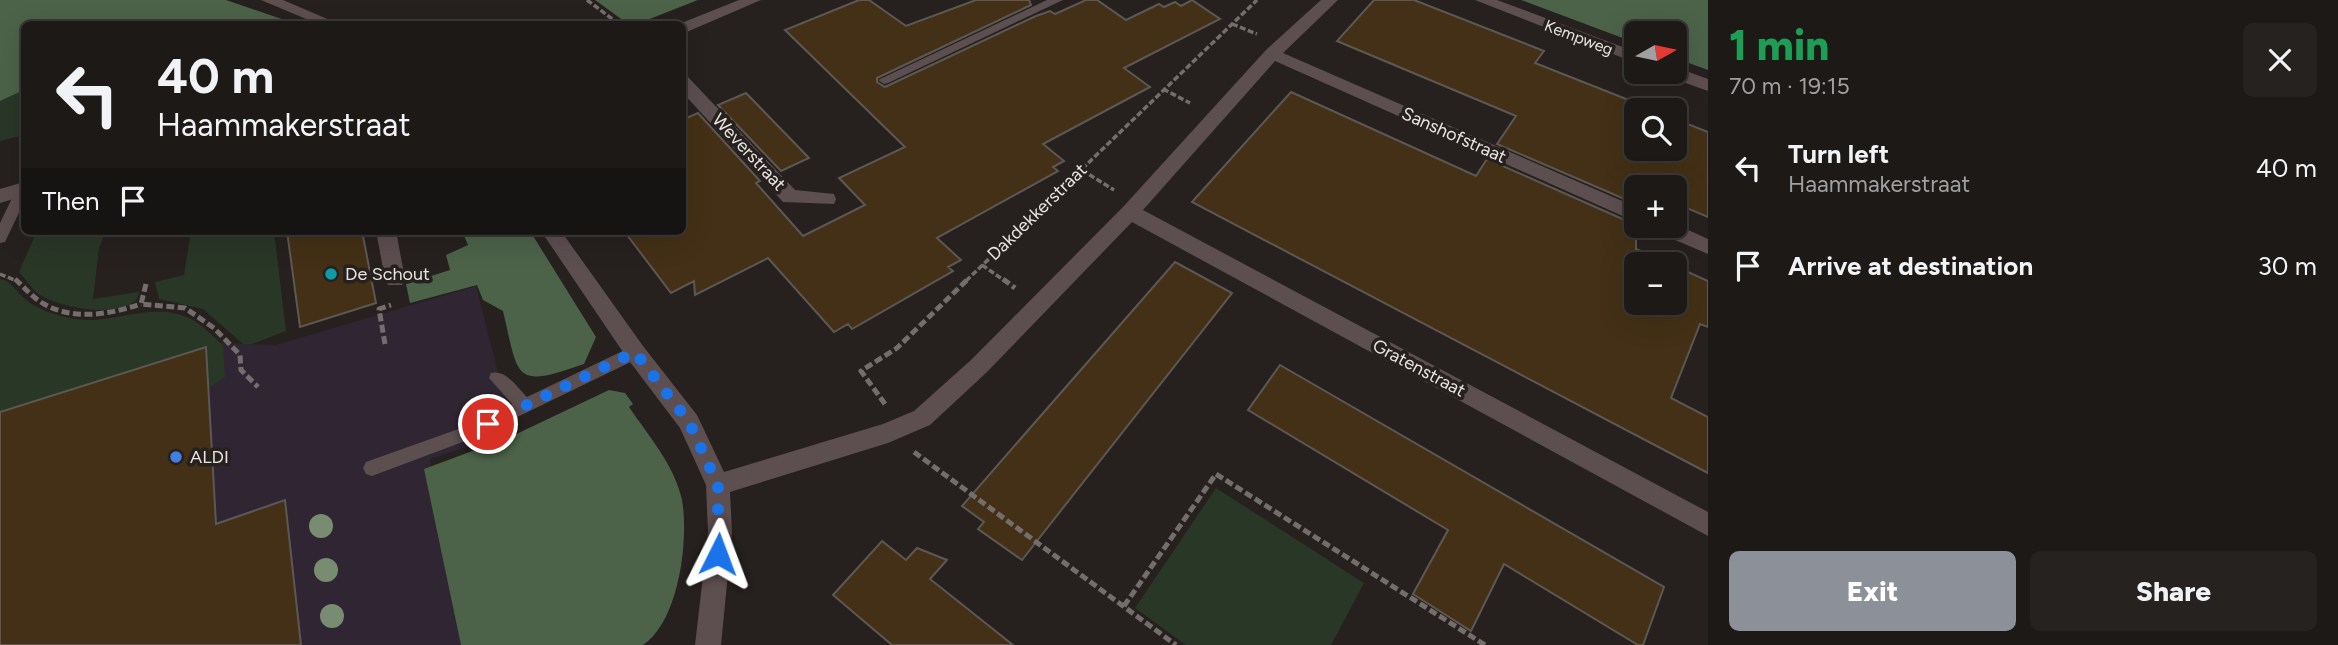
<!DOCTYPE html>
<html lang="en">
<head>
<meta charset="utf-8">
<style>
  :root { --surface:#1c1917; --page:#252220; --text:#f1f3f6; --muted:#a0a0a1; --line:#3a3836; --accent:#8c9099 }
  body { margin:0; font-family:Figtree,sans-serif; background:var(--page); color:var(--text); height:100vh; display:flex; flex-direction:column; font-size:26px; white-space:nowrap }
  * { box-sizing:border-box; margin:0 }
  p { font-size:23px; color:var(--muted) }
  .icon { flex:none; width:38px; height:38px; fill:none; stroke:currentColor; stroke-width:2; stroke-linecap:round; stroke-linejoin:round }
  .map { position:relative; flex:1; overflow:hidden }
  .drawer { display:flex; flex-direction:column; background:var(--surface); width:630px }
  .drawer>* { flex:none }
  .hud { position:absolute; left:21px; top:21px; width:665px; height:214px; border-radius:10px; box-shadow:0 7px 28px #0002,0 0 0 2px var(--line); background:#1c1917; color:var(--text); overflow:hidden }
  .needle { width:46px; rotate:81deg }
  .tools { position:absolute; left:1624px; top:21px; display:grid; gap:14px }
  .tools a { display:grid; place-items:center; width:63px; height:63px; border-radius:10px; background:var(--surface); box-shadow:0 7px 28px #0002,0 0 0 2px var(--line); font-size:35px }
  .pin { position:absolute; display:grid; place-items:center; width:60px; height:60px; color:#fff; margin:-30px; border:4px solid #fff; border-radius:50%; box-shadow:0 2px 7px #0007 }
  .me { position:absolute; width:77px; margin:-38px; rotate:3deg; stroke-linejoin:round; filter:drop-shadow(0 0 5px #0008) }
  .turn { display:flex; align-items:center; gap:24px; height:147px; padding:0 21px; font-size:32px }
  .turn .icon { width:91px; height:91px; stroke-width:2.5 }
  .turn b { display:block; font-size:49px; line-height:60px }
  .then { display:flex; align-items:center; height:66px; padding:0 21px; background:#0003; gap:14px; font-size:26px }
  .round { display:grid; place-items:center; flex:none; width:74px; height:74px; border-radius:10px; background:var(--page) }
  .overview { display:flex; align-items:center; justify-content:space-between; height:119px; padding:0 21px }
  h1 { font-size:42px; font-weight:800; line-height:52px; color:#1e9e55 }
  .cta { display:flex; gap:14px; margin-top:auto; padding:14px 21px }
  .cta a { flex:1; height:80px; border-radius:10px; background:var(--accent); color:#fff; font-size:28px; font-weight:800; line-height:80px; text-align:center }
  .cta a+a { background:var(--page); color:var(--text) }
  ul { padding:0; list-style:none }
  li { display:flex; align-items:center; gap:21px; height:98px; padding:0 21px }
  li div { flex:1 }
  li b { display:block; font-size:26px }
  li em { font-style:normal }
  main { display:flex; flex:1; min-height:0 }
  .map>svg:first-child { display:block }
</style>
</head>
<body>
<main>
<div class="map">
<svg width="1708" height="645" viewBox="0 0 1708 645">
  <rect width="100%" height="100%" fill="#26211f"/>
  <path fill="#302533" d="M476,286L513,432L430,459L463,645H0V406L191,342L276,345Z"/>
  <g fill="#293727">
    <path d="M24,90V135L0,141V101Z"/>
    <path d="M37,231H106L99,248L93,299L139,292L137,299C120,319 57,308 37,293C31,288 25,278 19,272Z"/>
    <path d="M191,231H274L286,331L252,344H243L203,309L159,299L155,282L184,275Z"/>
    <path d="M0,279C12,281 16,292 25,299C36,309 55,315 70,318C109,327 151,300 189,318C202,324 212,336 223,345L225,377L208,388L206,348L0,413Z"/>
    <path d="M1216,488L1364,583L1331,645H1186L1135,608Z"/>
  </g>
  <g fill="#4c6249">
    <path d="M0,0H226L296,24H24V90L0,101Z"/>
    <path d="M595,0H698L647,20L650,24H628Z"/>
    <path d="M1521,0H1708V70L1675,58V33H1636V43Z"/>
    <path d="M462,231H530L596,337L584,364C513,389 519,379 503,311L483,300L477,285L410,303L406,284L450,270L446,255L468,245Z"/>
    <path d="M609,390L625,393L633,404L629,407C648,435 675,466 682,500C689,540 679,621 643,645H461L424,469L510,437Z"/>
  </g>
  <g fill="#433016" stroke="#5c5853" stroke-width="2">
    <path d="M859,0H869L906,26L976,0H1029L1031,5L877,78V82L885,87L1036,16L1050,11L1055,14L1086,0H1097L1126,20L1159,4L1164,7L1175,2L1181,6L1192,0L1220,19L1124,68L1150,87L1043,144L1064,161L1053,167L1058,171L937,238L961,260L948,267L953,271L852,329L848,324L834,332L768,258L695,295L694,281L671,293L624,231H682V120L698,113L760,181L756,183L803,236L865,205L839,178L905,147L785,30Z"/>
    <path d="M1374,0H1414L1544,51L1535,63L1654,110H1636V149H1675V119L1708,132V217L1675,203V187L1636,186V204L1497,144L1516,116L1337,41Z"/>
    <path d="M1291,92L1476,176L1487,159L1636,225V249L1671,264H1636V303H1675V266L1708,281V327L1700,324L1671,398L1708,417V473L1192,202Z"/>
    <path d="M746,93L779,127L809,158L781,171L718,105Z"/>
    <path d="M287,231H362L376,303L300,327Z"/>
    <path d="M1175,262L1232,293L1022,560L978,529L984,522L962,506Z"/>
    <path d="M206,347L216,524L285,500L301,645H0V412Z"/>
    <path d="M1280,365L1664,587L1643,645H1638L1504,564L1471,631L1413,594L1448,530L1248,410Z"/>
    <path d="M882,541L906,560L917,548L947,560L930,579L1013,645H892L833,595Z"/>
  </g>
  <g fill="none" stroke-linecap="round" stroke-linejoin="round">
    <g stroke="#736e6c" stroke-width="3.5" stroke-dasharray="6 2.5" stroke-linecap="butt">
      <path d="M587,0L619,24"/>
      <path d="M1232,24L1257,34"/>
      <path d="M1163,89L1190,103"/>
      <path d="M1082,170L1114,190"/>
      <path d="M982,265L1005,281"/>
      <path d="M0,274L17,281"/>
      <path d="M966,281L1257,0"/>
    </g>
    <g stroke="#736e6c" stroke-width="5" stroke-dasharray="8 3.5" stroke-linecap="butt">
      <path d="M15,279C25,288 33,298 44,304C74,321 111,314 141,304"/>
      <path d="M1003,279L1015,288"/>
      <path d="M146,284L141,304L185,308L214,328L240,355L241,370L258,387"/>
      <path d="M385,344L379,309L391,305"/>
      <path d="M885,404L861,371L897,348L968,279"/>
      <path d="M914,452L1176,645"/>
      <path d="M1124,606L1216,474L1485,645"/>
    </g>
    <g fill="#5d4e50" fill-rule="evenodd">
      <path d="M1047,0H1063L888,83L884,84L878,80Z"/>
      <path d="M24,185V202L5,242L0,243V223L18,186Z"/>
      <path d="M635,345L641,347L643,352L641,357L476,437L372,476L366,474L363,468L366,462L464,427L512,404L489,378L491,373C506,369 517,387 527,397Z"/>
    </g>
    <g fill="#5d4e50" fill-rule="evenodd">
      <path d="M261,0H283L339,24H318Z"/>
      <path d="M739,0H761L682,34V24H679Z"/>
      <path d="M1321,0H1338L1283,53L1636,207V222L1275,61L1143,210L1708,512V536L1132,222L987,372L930,425L888,443L730,492L732,532L721,645H695L708,532L706,485L680,428L627,358L541,231H561L643,346L697,415L724,472L883,424L914,411L971,360L1123,207L1266,50Z"/>
      <path d="M1475,0H1497L1636,52V63Z"/>
      <path d="M1675,67L1708,79V91L1666,76L1664,72H1675Z"/>
      <path d="M682,76L688,77L795,190L834,194L836,199L834,204L783,202L682,92Z"/>
      <path d="M24,182V196L0,203V189Z"/>
      <path d="M1675,224L1708,239V254L1654,231L1651,226Z"/>
      <path d="M376,231H396L405,279L402,285H388L385,279Z"/>
    </g>
  </g>
  <g fill="#788c71">
    <circle cx="321" cy="526" r="12"/>
    <circle cx="326" cy="570" r="12"/>
    <circle cx="332" cy="616" r="12"/>
  </g>
  <g fill="none" stroke-linecap="round" stroke-linejoin="round">
    <path stroke="#1a73e8" stroke-width="12" stroke-dasharray="0 21.6" d="M488,424L635,352L689,422L718,485V554"/>
  </g>
  <circle fill="#0f9aa8" stroke="#26211f" stroke-width="2.5" cx="331" cy="274" r="7"/>
  <circle fill="#3f7fe0" stroke="#26211f" stroke-width="2.5" cx="176" cy="457" r="7"/>
  <g text-anchor="middle" stroke-width="7" stroke-linejoin="round" paint-order="stroke">
    <g font-size="16" fill="#e7e3e1" stroke="#26211f">
      <text transform="translate(1579 37) rotate(21)" y="6">Kempweg</text>
    </g>
    <g font-size="18" fill="#e7e3e1" stroke="#26211f">
      <text transform="translate(1454 135) rotate(24)" y="6">Sanshofstraat</text>
      <text transform="translate(749 152) rotate(47)" y="6">Weverstraat</text>
      <text transform="translate(1037 212) rotate(-44)" y="6">Dakdekkerstraat</text>
      <text transform="translate(1419 368) rotate(28)" y="6">Gratenstraat</text>
    </g>
    <g font-size="18" fill="#e7e3e1" stroke="#26211f" text-anchor="start">
      <text x="345" y="280">De Schout</text>
      <text x="190" y="463">ALDI</text>
    </g>
  </g>
</svg>
<div class="tools">
<a><svg class="needle" viewBox="-14 -14 28 28"><path d="M0-13l5 13h-10z" fill="#e53935"/><path d="M0 13l5-13h-10z" fill="#a0a0a1"/></svg></a>
<a><svg class="icon" aria-label="search" viewBox="0 0 24 24"><circle cx="10" cy="10" r="6"/><path d="M15 15l6 6"/></svg></a>
<a>+</a>
<a>−</a>
</div>
<div class="pin" style="left:488px;top:424px;background:#d93025"><svg class="icon" aria-label="arrive" viewBox="0 0 24 24"><path d="M6 21V4h12l-3 4 3 4H6"/></svg></div>
<svg class="me" style="left:718px;top:554px" viewBox="-20 -20 40 40"><path d="M0-17L14 15 0 8-14 15z" fill="#1a73e8" stroke="#fff" stroke-width="4"/></svg>
<div class="hud">
<div class="turn"><svg class="icon" aria-label="left" viewBox="0 0 24 24"><path d="M17 20v-9H6M10 6l-5 5 5 5"/></svg><div><b>40 m</b>Haammakerstraat</div></div>
<div class="then">Then<svg class="icon" aria-label="arrive" viewBox="0 0 24 24"><path d="M6 21V4h12l-3 4 3 4H6"/></svg></div>
</div>
</div>
<section class="drawer">
<div class="overview"><div><h1>1 min</h1><p>70 m · 19:15</p></div><a class="round"><svg class="icon" aria-label="close" viewBox="0 0 24 24"><path d="M6 6l12 12M18 6L6 18"/></svg></a></div>
<ul>
<li><svg class="icon" aria-label="left" viewBox="0 0 24 24"><path d="M17 20v-9H6M10 6l-5 5 5 5"/></svg><div><b>Turn left</b><p>Haammakerstraat</p></div><em>40 m</em></li>
<li><svg class="icon" aria-label="arrive" viewBox="0 0 24 24"><path d="M6 21V4h12l-3 4 3 4H6"/></svg><div><b>Arrive at destination</b></div><em>30 m</em></li>
</ul>
<div class="cta"><a>Exit</a><a>Share</a></div>
</section>
</main>
</body>
</html>
